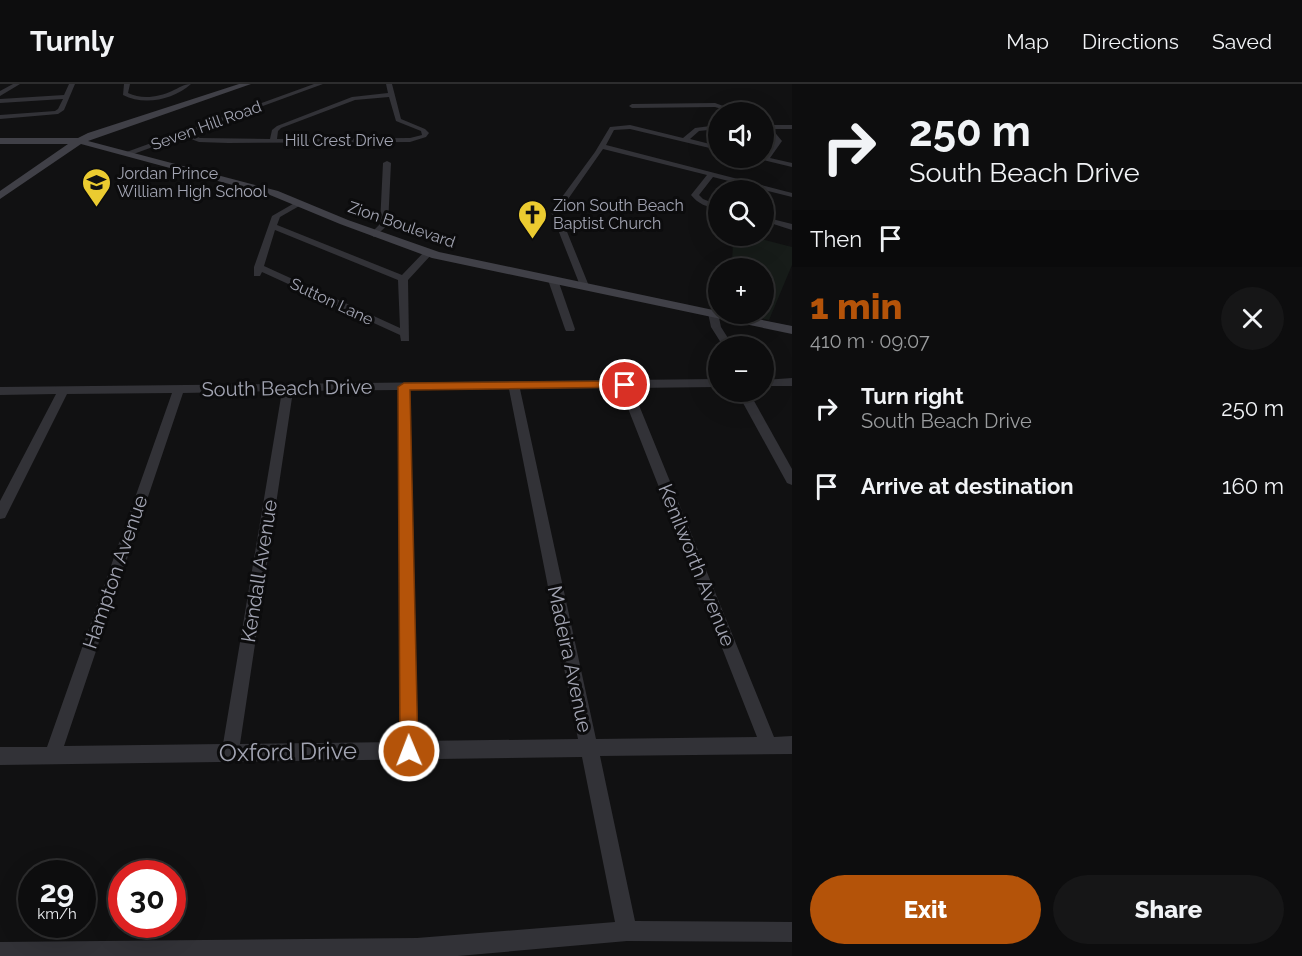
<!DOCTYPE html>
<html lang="en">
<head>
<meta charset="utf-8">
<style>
  :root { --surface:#0d0d0e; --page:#161617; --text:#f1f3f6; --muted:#9a9c9e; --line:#2d2d2e; --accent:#b45309 }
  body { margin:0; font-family:Raleway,sans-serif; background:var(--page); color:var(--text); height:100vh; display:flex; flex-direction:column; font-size:22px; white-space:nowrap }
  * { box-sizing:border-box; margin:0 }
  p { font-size:20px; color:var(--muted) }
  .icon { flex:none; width:33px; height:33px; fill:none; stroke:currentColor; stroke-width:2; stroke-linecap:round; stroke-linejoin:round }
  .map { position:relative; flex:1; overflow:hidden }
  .side { display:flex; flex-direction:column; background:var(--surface); width:510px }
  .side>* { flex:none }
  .banner { background:#0d0d0e; color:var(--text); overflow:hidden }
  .controls { position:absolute; left:708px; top:18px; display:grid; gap:12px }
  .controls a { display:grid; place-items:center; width:66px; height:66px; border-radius:50%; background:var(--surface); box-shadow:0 6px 24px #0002,0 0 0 2px var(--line); font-size:30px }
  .speed { position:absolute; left:18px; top:776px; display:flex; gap:12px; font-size:30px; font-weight:700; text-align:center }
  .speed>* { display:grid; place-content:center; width:78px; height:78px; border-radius:50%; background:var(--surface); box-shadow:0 6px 24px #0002,0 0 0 2px var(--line); line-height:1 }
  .speed small { font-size:15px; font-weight:400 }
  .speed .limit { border:9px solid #d22; background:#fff; color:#111 }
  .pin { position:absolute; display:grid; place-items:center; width:51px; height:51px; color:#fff; margin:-26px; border:3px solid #fff; border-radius:50%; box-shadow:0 2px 6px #0007 }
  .me { position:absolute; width:66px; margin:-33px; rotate:359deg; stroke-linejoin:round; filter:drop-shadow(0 0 4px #0008) }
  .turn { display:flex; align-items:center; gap:21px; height:126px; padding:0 18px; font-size:27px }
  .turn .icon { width:78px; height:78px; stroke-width:2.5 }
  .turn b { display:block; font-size:42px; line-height:51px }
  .then { display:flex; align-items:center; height:57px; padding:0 18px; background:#0003; gap:12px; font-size:22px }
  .round { display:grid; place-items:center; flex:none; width:63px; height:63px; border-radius:32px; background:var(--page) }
  .summary { display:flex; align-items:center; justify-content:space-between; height:102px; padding:0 18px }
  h1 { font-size:36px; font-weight:800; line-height:45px; color:var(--accent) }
  .primary-button { display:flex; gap:12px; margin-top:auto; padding:12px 18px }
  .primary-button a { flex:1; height:69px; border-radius:36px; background:var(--accent); color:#fff; font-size:24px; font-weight:800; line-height:69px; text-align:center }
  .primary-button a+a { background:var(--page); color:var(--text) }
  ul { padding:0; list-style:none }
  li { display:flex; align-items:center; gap:18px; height:78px; padding:0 18px }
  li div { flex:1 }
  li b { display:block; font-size:22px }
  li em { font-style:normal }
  header { display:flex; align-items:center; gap:36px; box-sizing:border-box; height:84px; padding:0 30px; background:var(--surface); border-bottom:2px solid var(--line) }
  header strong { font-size:28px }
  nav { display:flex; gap:33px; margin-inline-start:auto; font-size:21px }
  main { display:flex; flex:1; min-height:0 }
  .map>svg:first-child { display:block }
</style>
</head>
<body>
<header>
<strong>Turnly</strong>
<nav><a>Map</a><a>Directions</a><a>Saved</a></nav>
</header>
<main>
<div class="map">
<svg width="792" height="872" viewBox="0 0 792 872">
  <rect width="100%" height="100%" fill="#111112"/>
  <path fill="#171c19" d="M733,152H749L792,163V181L769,236L740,230H764V184H732Z"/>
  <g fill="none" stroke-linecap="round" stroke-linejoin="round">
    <g fill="#323237" fill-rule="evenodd">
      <path d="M13,0H20L0,12V7Z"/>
      <path d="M69,0H75L64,26L58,30L0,35V31L55,27L58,25L63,15L0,19V15L64,11Z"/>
      <path d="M124,0H130L128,9C142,16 159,13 172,7C179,4 183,0 191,0C173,16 144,22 123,11Z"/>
      <path d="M314,0H323L189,49L200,54L270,55L272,46L277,42L352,13L388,9L386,0H392L401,35L425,45L429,49L426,53L410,58L228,59L199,58L183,52L128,72L121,70ZM389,13L396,37L421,47L422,51L410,54L277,55L278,47L281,44L355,16Z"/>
      <path d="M715,19L740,28H732L715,23L632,24L629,22L632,20Z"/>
      <path d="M630,41L683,54L695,44L718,41V45L699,47L690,55L718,62V66L630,45L614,46L606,61L792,109V113L713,93L699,111L703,115L718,121V125C707,123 698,120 691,111L707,91L603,65L559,128L589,202L581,204L551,128L595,68L610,43Z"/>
      <path d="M764,41H792V45H772L782,57L770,74L792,79V83L755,74H764L775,57L764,45Z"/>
      <path d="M387,77L391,79L388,141L374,153L370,150L380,140L383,79Z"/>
      <path d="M298,117L302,119L301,121L280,133L277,141L402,191L425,167H431V171L408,196L409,257H401L400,251L262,188L260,192H254V183L272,132ZM275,146L398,196L400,244L264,182Z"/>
      <path d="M764,133L792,140V146L764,137Z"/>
      <path d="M553,193L558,196L575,245L574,247H566L565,245L548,196Z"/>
      <path d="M713,226L718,229L721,243L733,262H723L711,243L708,229Z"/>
      <path d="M792,294V302H764V296Z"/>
      <path d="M718,295V303L632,304L774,653L792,652V670L600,672L635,837L792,838V858L627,857L458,872H0V858L417,854L615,838L582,673L0,681V663H47L172,309L67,310L5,434L0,435V417L56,310L0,311V303ZM620,304L757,653L596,655L520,305ZM509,305L578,655L418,657L410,306ZM398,306L400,658L240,660L293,307ZM282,307L223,660L64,662L183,309Z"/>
      <path d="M737,308H749L792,385V401L787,399Z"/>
    </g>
    <path fill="#404047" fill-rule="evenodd" d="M239,0H251L88,57L278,107L348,136L439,168L718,227V230H733L792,242V250L432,174L340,140L270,111L81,60L0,115V107L68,60H0V54H78L88,49Z"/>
  </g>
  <path fill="#b45309" stroke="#753606" stroke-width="1.5" d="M625,297L631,301L629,303L410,306L418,667L415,673L409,676L402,673L400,667L398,303L404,299Z"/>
  <defs>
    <symbol id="school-pin" viewBox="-11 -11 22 30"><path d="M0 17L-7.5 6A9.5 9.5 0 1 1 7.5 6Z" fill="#ebcb30" stroke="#0c0c0d"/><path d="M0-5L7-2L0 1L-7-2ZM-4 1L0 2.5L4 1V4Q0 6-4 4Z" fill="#111"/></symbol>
    <symbol id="church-pin" viewBox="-11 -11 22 30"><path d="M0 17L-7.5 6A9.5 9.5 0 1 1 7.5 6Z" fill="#ebcb30" stroke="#0c0c0d"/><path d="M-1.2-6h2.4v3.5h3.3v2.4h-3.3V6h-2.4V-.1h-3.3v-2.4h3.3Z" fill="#111"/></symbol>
  </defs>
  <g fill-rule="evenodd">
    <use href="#school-pin" x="80" y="82" width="33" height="45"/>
    <use href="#church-pin" x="516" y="114" width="33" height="45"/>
  </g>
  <g text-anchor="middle" stroke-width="6" stroke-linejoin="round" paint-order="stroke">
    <g font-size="16" fill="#a2a4b2" stroke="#0c0c0d">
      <text transform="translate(206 41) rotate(-20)" y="6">Seven Hill Road</text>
      <text x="339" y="62">Hill Crest Drive</text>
      <text transform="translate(402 140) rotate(19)" y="6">Zion Boulevard</text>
      <text transform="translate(332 217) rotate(25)" y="6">Sutton Lane</text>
    </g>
    <g font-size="16" fill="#a2a4b2" stroke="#0c0c0d" text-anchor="start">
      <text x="117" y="95">Jordan Prince<tspan x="117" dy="18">William High School</tspan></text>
      <text x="553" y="127">Zion South Beach<tspan x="553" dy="18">Baptist Church</tspan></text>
    </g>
    <g font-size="20" fill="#a2a4b2" stroke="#0c0c0d">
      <text transform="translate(287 304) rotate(-1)" y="7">South Beach Drive</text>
      <text transform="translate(697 481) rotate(68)" y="7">Kenilworth Avenue</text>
      <text transform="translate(259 487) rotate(-81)" y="7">Kendall Avenue</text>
      <text transform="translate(115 488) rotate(-71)" y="7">Hampton Avenue</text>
      <text transform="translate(570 575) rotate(78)" y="7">Madeira Avenue</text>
    </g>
    <g font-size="24" fill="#a2a4b2" stroke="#0c0c0d">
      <text transform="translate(288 668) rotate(-1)" y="8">Oxford Drive</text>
    </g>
  </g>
</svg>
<div class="controls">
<a><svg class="icon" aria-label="sound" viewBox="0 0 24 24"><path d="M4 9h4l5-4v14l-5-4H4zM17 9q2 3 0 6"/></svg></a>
<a><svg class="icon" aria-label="search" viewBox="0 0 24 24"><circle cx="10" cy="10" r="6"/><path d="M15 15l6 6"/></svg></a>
<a>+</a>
<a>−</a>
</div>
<div class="speed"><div>29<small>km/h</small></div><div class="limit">30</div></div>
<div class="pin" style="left:625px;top:301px;background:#d93025"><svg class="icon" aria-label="arrive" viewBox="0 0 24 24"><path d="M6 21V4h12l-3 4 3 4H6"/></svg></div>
<svg class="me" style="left:409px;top:667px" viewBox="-20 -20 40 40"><circle r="17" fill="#b45309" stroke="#fff" stroke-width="3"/><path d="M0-11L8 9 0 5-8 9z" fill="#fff"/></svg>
</div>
<section class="side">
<div class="banner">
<div class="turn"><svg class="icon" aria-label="right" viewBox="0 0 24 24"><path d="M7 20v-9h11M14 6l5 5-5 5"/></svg><div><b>250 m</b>South Beach Drive</div></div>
<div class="then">Then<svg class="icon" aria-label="arrive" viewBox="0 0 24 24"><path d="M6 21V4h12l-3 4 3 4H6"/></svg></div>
</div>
<div class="summary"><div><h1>1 min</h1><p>410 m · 09:07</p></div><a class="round"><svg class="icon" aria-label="close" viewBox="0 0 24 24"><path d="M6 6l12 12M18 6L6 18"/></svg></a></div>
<ul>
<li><svg class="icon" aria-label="right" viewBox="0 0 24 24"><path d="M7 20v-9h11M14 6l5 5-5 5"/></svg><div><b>Turn right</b><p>South Beach Drive</p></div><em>250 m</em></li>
<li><svg class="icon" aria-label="arrive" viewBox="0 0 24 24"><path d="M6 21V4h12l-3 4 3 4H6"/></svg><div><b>Arrive at destination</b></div><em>160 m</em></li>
</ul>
<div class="primary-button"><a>Exit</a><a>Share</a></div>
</section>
</main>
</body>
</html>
